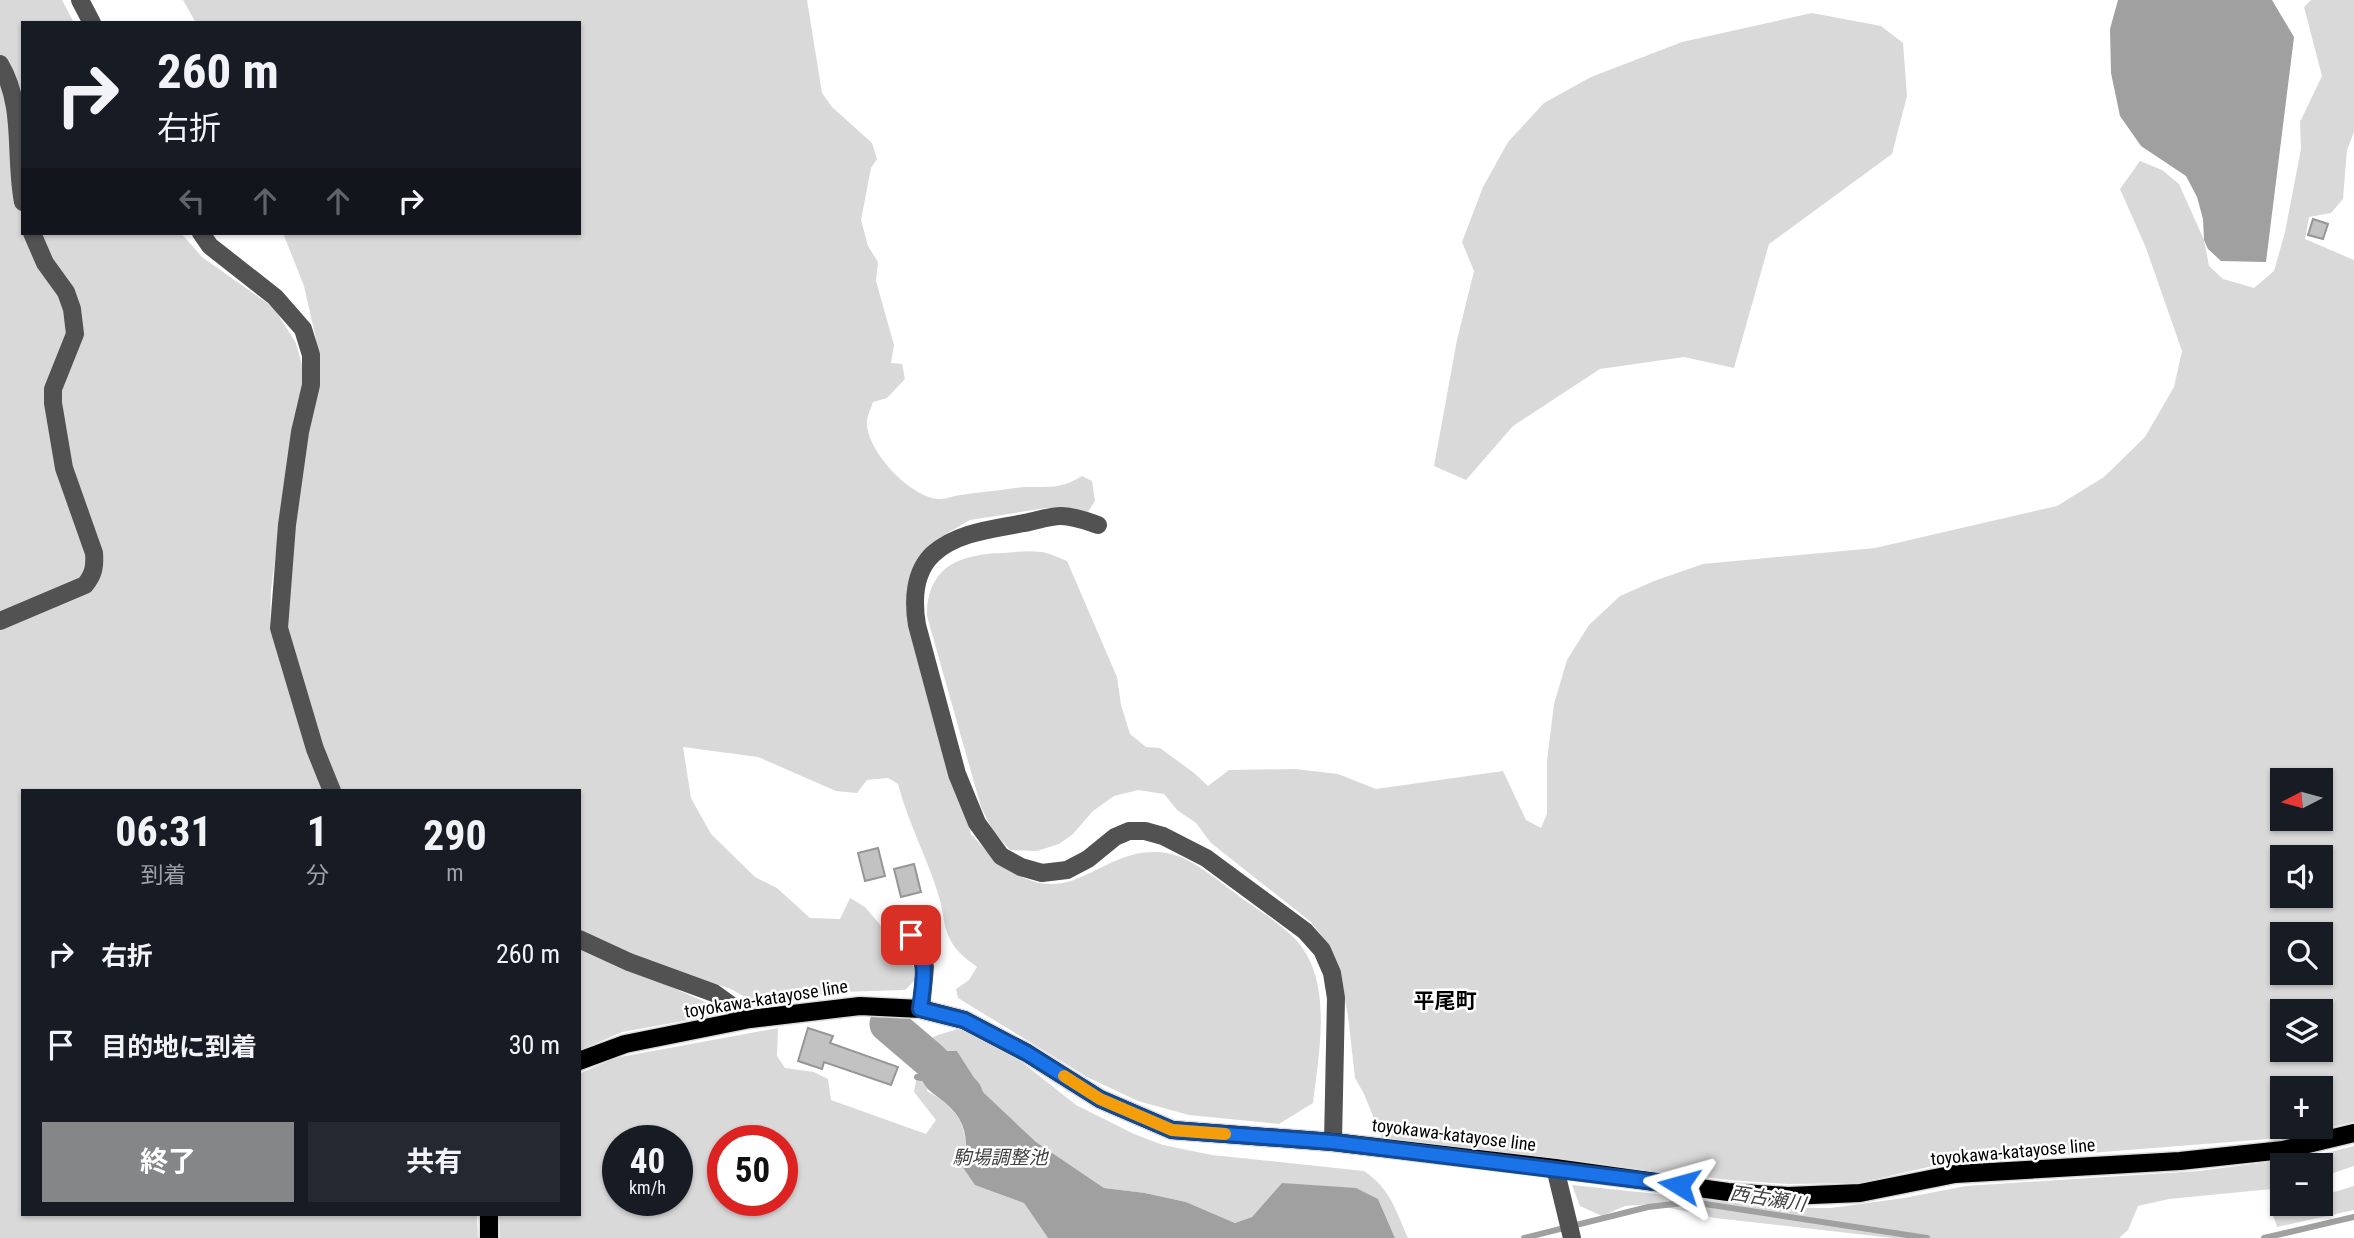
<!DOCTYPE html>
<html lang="ja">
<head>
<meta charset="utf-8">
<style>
  :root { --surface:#171b24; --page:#242831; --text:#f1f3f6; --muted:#9ea1a6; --accent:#858687 }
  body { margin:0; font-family:"Roboto Condensed","Noto Sans JP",sans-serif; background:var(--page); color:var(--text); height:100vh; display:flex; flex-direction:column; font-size:26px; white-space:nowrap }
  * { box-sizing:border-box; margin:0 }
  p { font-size:23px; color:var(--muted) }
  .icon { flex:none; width:38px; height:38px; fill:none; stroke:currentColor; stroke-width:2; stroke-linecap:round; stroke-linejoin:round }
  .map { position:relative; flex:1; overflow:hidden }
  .side { position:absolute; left:21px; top:789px; width:560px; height:427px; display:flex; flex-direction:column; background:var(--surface); border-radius:0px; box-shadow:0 2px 5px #0004 }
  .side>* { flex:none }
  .hud { position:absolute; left:21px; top:21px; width:560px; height:214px; border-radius:0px; box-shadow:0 2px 5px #0004; background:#171b24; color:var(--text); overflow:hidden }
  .needle { width:46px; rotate:264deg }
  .controls { position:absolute; left:2270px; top:768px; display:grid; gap:14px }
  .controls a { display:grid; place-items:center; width:63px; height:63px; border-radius:0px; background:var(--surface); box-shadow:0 2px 5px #0004; font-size:35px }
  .speed { position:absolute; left:602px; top:1125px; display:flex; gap:14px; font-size:35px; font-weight:700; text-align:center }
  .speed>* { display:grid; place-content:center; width:91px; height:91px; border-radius:50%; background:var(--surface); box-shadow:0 2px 5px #0004; line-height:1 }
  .speed small { font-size:18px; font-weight:400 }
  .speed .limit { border:10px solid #d22; background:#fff; color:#111 }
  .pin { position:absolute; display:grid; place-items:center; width:60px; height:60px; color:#fff; margin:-30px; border-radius:14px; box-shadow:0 4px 10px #0006 }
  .me { position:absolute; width:77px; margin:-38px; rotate:278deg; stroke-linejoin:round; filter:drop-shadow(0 0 5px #0008) }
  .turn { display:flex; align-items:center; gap:24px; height:147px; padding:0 21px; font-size:32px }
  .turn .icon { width:91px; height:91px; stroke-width:2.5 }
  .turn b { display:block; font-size:49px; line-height:60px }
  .lanes { display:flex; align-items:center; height:66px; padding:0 21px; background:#0003; justify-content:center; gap:35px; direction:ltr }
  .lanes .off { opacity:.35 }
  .eta { display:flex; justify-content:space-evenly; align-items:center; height:119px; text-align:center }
  .eta b { font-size:42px; font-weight:700; line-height:49px }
  .action { display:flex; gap:14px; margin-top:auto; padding:14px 21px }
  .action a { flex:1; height:80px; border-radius:0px; background:var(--accent); color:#fff; font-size:28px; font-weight:700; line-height:80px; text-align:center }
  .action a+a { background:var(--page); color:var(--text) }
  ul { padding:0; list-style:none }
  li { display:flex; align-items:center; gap:21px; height:91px; padding:0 21px }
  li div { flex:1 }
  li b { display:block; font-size:26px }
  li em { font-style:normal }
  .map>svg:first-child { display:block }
</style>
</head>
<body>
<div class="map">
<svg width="2354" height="1238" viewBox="0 0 2354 1238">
  <rect width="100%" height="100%" fill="#fff"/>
  <g fill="#d9d9d9" fill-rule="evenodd">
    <path d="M0,0H62L74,23H23V233H181L202,257L274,308L296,343L302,365V385L292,434L271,590L270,628L307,744L326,791H23V1214L477,1215L478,1238H0Z"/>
    <path d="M183,0H807L822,93L832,107L872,143L877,159L871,168L861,220L868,246L878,262L876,281L894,345L891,363L902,364L905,379L887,398L873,402C871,408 867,416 867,422C866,451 912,499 940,499C947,499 955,495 961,495C979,492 997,491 1015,488C1041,485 1057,492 1082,476L1092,481L1095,501L1088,512L1046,508L970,520L941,537L918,562L910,583L907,613L971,834C996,863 1029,894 1071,881C1100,871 1123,851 1156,852C1185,852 1209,874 1231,890C1250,905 1273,918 1291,935C1335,975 1319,1051 1313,1103L1279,1124L1189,1115L1138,1101L1087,1077L958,998L956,989L969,980L977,967C964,957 954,950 948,935C943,923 943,909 939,897C928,859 908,823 898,784L888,778L867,780L857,793L836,791L758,757L683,747L691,798L711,834L755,877L777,888L810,918L840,919L850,898L865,907L882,927L903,943L914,968L915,980L905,990L839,992L769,1004L755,1003L731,989L713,983L690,979L579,930V791H340L322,747L285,625L287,585L306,435L316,386V339L304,286L283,233H579V23H196Z"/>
    <path d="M2311,0H2354V132L2347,150L2343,199L2331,213L2309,217L2305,239L2354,260V1122L2281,1138L1937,1165L1859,1183L1788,1184L1729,1180L1382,1138L1364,1094L1355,1078L1348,1016L1341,980L1330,947L1311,922L1211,843L1196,823L1177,810L1164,794L1138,790L1114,796L1093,811L1073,834L1059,844L1037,851L1010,850L993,831L981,807L927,616C927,567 959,554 1003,553C1015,552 1029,550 1041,552C1050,553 1059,558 1067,561L1117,677L1121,705L1130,734L1146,747L1160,748L1194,773L1208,786L1229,770L1295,769L1338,774L1376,789L1503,771L1526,820L1541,828L1547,814V761L1554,704L1567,660L1589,625L1620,596L1654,581L1703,564L1875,548L2057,506L2104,477L2145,437L2174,387L2182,351L2146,248L2120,189L2140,161L2162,170L2179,184L2204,240L2209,266L2223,279L2254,288L2274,271L2285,232L2301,149L2300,122L2322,76L2304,7ZM2282,780H2320V819H2282ZM2282,858H2320V896H2282ZM2282,934H2320V973H2282ZM2282,1012H2320V1050H2282ZM2282,1088H2320V1127H2282Z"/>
    <path d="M1812,13L1881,26L1903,43L1907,96L1892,154L1769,244L1734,368L1684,357L1600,369L1513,426L1466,480L1434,466L1457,340L1474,271L1462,242L1483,187L1508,142L1544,103L1591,77L1682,42Z"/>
    <path d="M579,946L712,1005L711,1016L622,1032L579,1051Z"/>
    <path d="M964,1027L1023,1063L1076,1105L1134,1134L1163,1145L1212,1155L1364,1171C1390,1188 1396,1211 1408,1238H1395L1378,1199L1282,1183L1252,1217L1235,1223L1186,1202L1145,1193L1104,1188L1036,1142L984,1093L957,1051H938L927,1091C959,1109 972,1129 962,1166L1024,1203L1048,1238H500L499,1215L579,1214V1074L583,1072L615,1058L778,1028L777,1056L785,1068L814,1072L828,1079L831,1100L926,1134L936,1120L914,1092L923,1042L938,1035ZM618,1141H677V1200H618ZM723,1141H782V1200H723Z"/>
    <path d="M2354,1146V1166L2321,1177L2320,1166H2282V1188L2169,1199L2138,1206L2128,1230L2119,1238H1892L1715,1218L1652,1204L1625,1206L1602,1216L1580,1206L1572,1185L1790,1208H1831L1904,1198L1966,1186L2199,1171L2314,1156Z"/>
    <path d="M2354,1186V1210L2277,1227L2273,1215L2295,1204H2320L2321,1196Z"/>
  </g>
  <g fill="#a0a0a0">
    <path d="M2118,0H2272L2294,37L2266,262L2221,261L2208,249L2204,240L2203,219L2197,197L2186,176L2141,146L2120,116L2111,73L2110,29Z"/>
    <path d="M894,1019L921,1046L919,1058L905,1056L881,1029Z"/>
    <path d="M938,1051H957L984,1093L1036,1142L1104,1188L1145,1193L1186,1202L1235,1223L1252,1217L1282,1183L1356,1188L1378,1199L1395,1238H1048L1024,1203L975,1185L962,1166C971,1136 964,1116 939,1098C930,1091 926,1089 921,1078L926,1062Z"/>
  </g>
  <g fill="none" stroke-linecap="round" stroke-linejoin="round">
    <g stroke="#a0a0a0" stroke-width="6">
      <path d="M917,1077L921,1078"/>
      <path d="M1524,1238L1648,1207L1692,1202L1927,1238"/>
      <path d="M2264,1238L2354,1217"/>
    </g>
    <path stroke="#a0a0a0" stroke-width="37" d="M888,1024L929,1059L964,1094"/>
  </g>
  <g fill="#c2c2c2" stroke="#969696" stroke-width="2">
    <path d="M2313,219L2328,224L2323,239L2308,235Z"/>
    <path d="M878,848L885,876L865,881L858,853Z"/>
    <path d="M914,864L921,892L901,897L894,869Z"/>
    <path d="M808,1028L833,1036L830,1043L898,1067L891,1085L824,1062L822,1069L798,1061Z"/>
  </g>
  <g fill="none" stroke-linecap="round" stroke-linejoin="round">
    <defs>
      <g id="major">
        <path d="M579,1061L625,1044L750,1019L860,1006L921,1009L964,1020L1027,1053L1100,1099L1172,1130L1333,1142L1555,1168L1728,1192L1788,1196L1860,1193L1955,1174L2180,1161L2283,1150L2354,1133"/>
        <path d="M489,1214V1238"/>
      </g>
    </defs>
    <use href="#major" stroke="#dbdbdb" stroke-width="21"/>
    <g stroke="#525252" stroke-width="18">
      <path d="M80,0L92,23"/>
      <path d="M0,64C25,106 14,156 23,202"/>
      <path d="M201,233L210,246L275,297L303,329L311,355V385L300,432L287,525L279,628L315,749L332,791"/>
      <path d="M1098,525C1086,521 1074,516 1061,516C1049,516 1036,521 1024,523C994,529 957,532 933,554C914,572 913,601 917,625L957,774L977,823L1001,856L1021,867L1042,873L1067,870L1088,859L1115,837L1129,831H1145L1163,836L1206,858L1305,931L1322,950L1332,973L1336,998L1333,1142"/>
      <path d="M0,621L85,585C94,574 95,566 94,553L64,468L53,403V389L75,334L72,309L66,292L45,263L32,233"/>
      <path d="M902,920L920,950L925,967L921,1009"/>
      <path d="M579,939L629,962L714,993L750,1019"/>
      <path d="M1555,1168L1572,1238"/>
    </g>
    <use href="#major" stroke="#000" stroke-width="18"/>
  </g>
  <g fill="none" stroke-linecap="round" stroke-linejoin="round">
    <defs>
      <path id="route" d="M911,935C929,964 924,977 920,1009L964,1020L1027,1053L1100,1099L1172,1130L1333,1142L1679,1185"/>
    </defs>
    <use href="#route" stroke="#114b97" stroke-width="18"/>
    <use href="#route" stroke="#1a73e8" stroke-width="12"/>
    <path stroke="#f59e0b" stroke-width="12" d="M1064,1076L1100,1099L1172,1130L1225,1134"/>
  </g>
  <g text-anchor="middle" stroke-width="5" stroke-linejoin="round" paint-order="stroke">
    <g font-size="18" fill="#000" stroke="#fff">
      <text transform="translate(766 999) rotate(-9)" y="6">toyokawa-katayose line</text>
      <text transform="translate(1454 1135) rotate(7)" y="6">toyokawa-katayose line</text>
      <text transform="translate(2013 1152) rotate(-5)" y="6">toyokawa-katayose line</text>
    </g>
    <g font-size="19" font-style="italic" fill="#414141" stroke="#fff">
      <text x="1000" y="1164">駒場調整池</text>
      <text transform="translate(1768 1198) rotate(9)" y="7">西古瀬川</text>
    </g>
    <g font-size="21" font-weight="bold" fill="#000" stroke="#fff">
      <text x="1445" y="1008">平尾町</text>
    </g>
  </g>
</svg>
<div class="controls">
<a><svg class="needle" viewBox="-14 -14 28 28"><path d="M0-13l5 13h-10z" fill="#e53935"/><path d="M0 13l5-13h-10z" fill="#9ea1a6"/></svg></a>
<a><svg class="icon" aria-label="sound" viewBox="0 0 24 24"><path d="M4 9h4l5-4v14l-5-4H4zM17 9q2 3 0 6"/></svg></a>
<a><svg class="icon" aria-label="search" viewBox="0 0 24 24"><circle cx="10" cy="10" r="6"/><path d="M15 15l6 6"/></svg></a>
<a><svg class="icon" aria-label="layers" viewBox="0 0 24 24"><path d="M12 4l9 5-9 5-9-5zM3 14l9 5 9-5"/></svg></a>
<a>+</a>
<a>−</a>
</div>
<div class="speed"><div>40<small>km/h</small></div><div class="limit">50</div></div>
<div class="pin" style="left:911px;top:935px;background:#d93025"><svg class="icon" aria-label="arrive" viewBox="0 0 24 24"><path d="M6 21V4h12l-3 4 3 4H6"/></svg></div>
<svg class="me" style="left:1679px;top:1185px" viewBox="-20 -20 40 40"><path d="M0-17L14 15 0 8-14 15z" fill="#1a73e8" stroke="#fff" stroke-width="4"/></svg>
<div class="hud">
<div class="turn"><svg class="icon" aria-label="right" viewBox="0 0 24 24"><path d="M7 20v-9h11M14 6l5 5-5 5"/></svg><div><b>260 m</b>右折</div></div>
<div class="lanes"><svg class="icon off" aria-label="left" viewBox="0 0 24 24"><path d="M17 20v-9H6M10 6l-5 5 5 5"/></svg><svg class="icon off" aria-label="ahead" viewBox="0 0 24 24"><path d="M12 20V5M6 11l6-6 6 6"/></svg><svg class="icon off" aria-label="ahead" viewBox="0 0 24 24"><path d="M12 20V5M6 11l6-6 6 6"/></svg><svg class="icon" aria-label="right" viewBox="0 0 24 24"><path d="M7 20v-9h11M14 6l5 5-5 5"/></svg></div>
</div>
<section class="side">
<div class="eta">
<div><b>06:31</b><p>到着</p></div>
<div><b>1</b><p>分</p></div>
<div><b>290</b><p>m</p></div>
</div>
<ul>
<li><svg class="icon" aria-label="right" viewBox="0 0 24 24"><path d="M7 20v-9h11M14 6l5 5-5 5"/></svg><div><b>右折</b></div><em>260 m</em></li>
<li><svg class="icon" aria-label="arrive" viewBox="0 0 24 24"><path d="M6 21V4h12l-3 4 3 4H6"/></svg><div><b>目的地に到着</b></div><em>30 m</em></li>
</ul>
<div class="action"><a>終了</a><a>共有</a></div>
</section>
</div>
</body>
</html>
